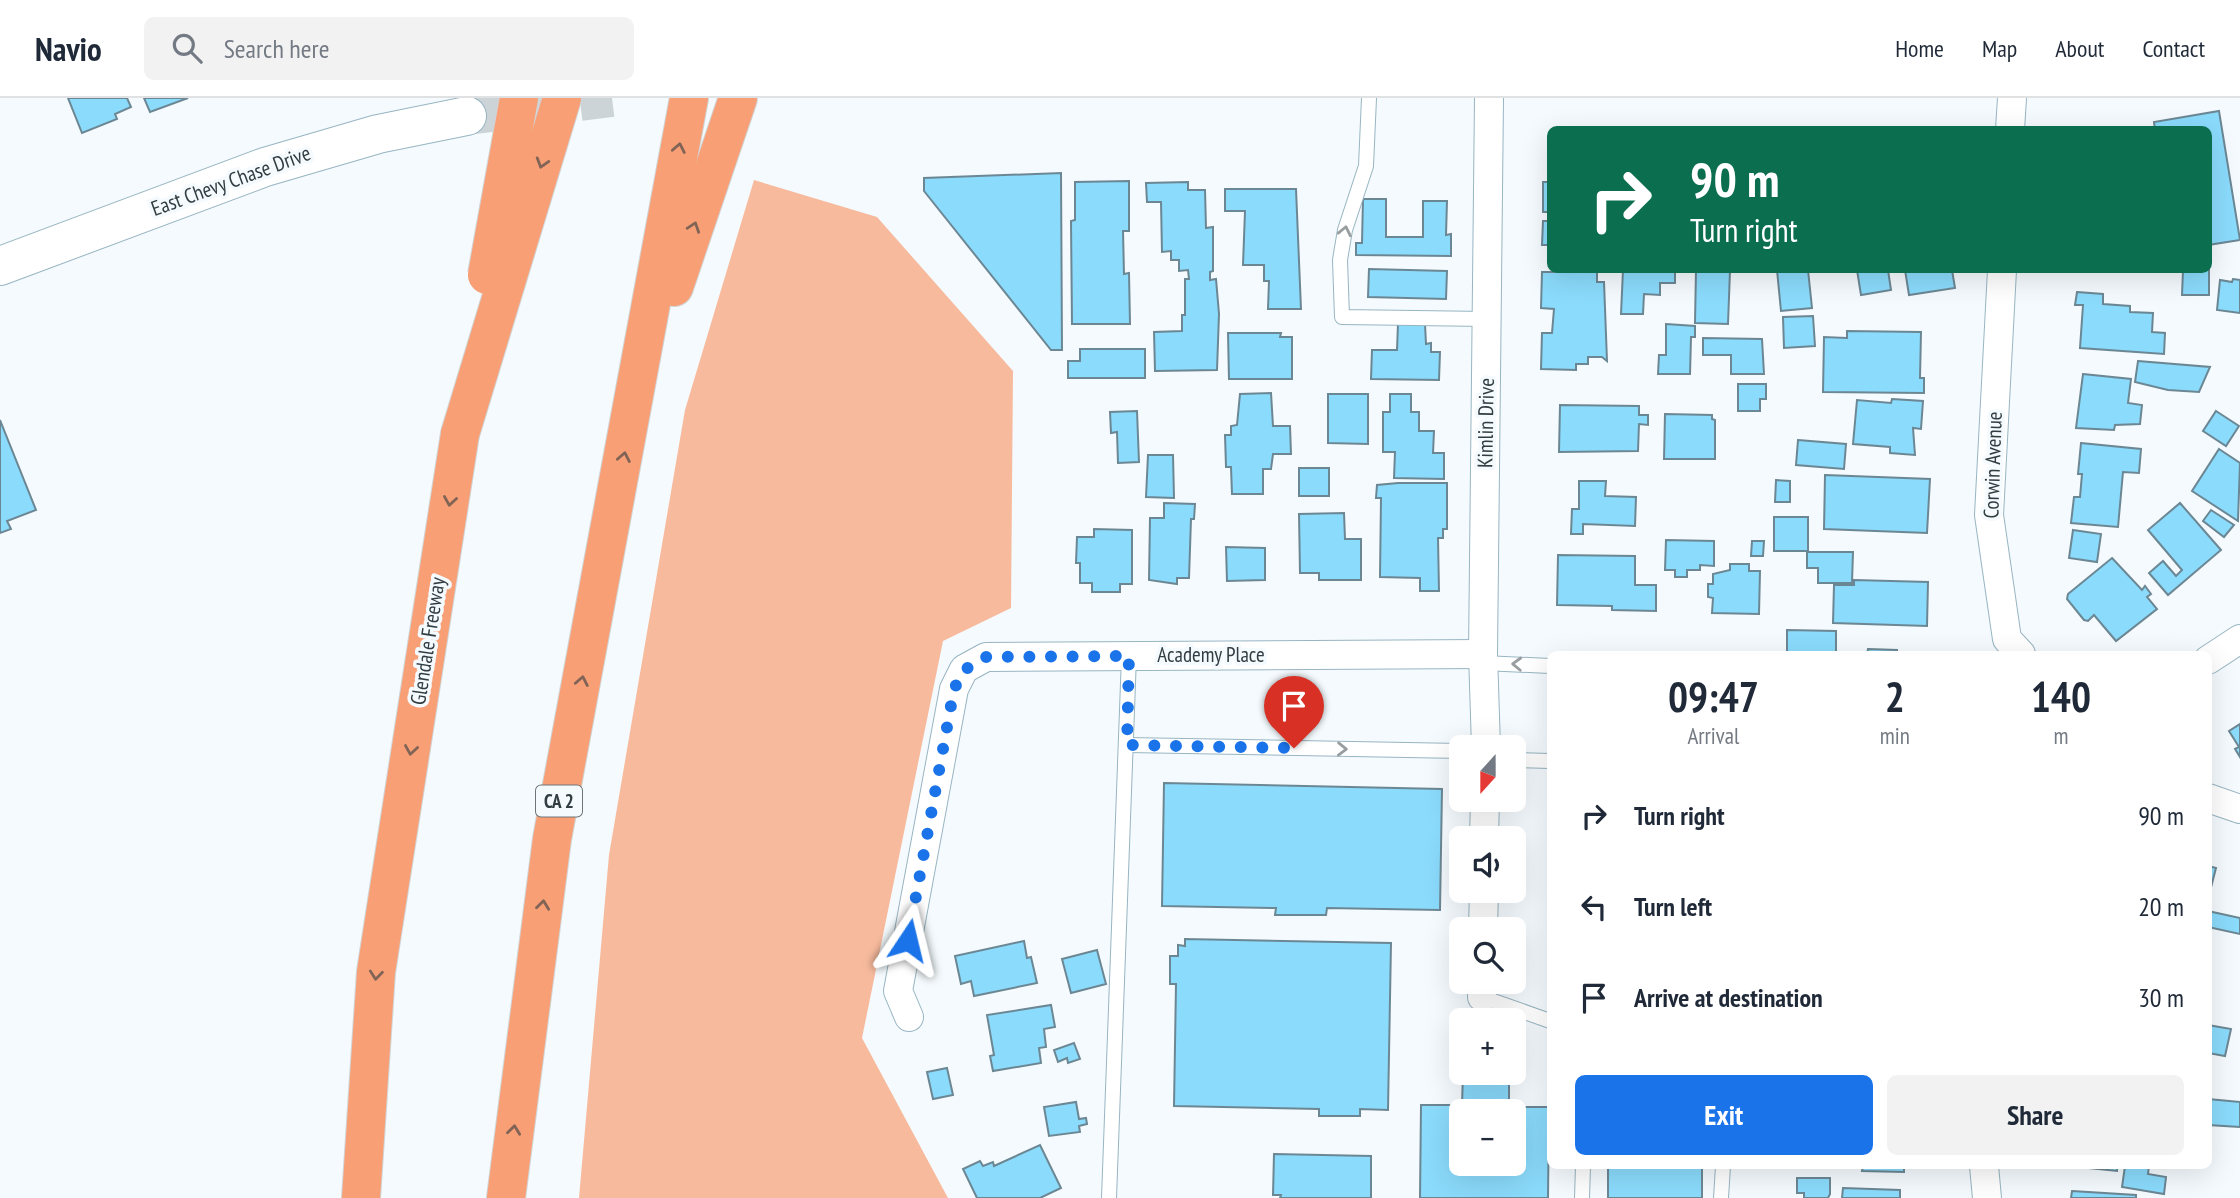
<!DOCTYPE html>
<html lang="en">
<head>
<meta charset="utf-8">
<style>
  :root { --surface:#fff; --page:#f2f2f3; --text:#1f2937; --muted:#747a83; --line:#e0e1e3; --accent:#1a73e8 }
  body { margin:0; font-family:"PT Sans Narrow",sans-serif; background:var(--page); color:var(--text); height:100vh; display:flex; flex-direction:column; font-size:26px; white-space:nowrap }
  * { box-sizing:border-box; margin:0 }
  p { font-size:23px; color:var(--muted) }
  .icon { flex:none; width:38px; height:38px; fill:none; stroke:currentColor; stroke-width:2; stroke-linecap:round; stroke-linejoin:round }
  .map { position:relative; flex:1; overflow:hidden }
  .details { position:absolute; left:1547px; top:553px; width:665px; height:518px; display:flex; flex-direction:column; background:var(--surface); border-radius:10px; box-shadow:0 7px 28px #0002 }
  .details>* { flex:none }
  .top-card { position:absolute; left:1547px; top:28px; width:665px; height:147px; border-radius:10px; box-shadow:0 7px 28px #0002; background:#0b6e4f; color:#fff; overflow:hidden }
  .needle { width:46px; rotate:201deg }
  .fabs { position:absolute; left:1449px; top:637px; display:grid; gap:14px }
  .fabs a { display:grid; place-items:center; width:77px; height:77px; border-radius:10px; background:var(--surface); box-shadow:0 7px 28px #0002; font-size:35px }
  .pin { position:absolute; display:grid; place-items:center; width:60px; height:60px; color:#fff; margin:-72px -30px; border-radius:50% 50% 50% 0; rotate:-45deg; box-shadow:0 0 7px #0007 }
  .pin .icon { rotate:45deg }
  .me { position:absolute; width:77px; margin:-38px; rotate:10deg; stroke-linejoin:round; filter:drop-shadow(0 0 5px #0008) }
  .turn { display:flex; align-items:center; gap:24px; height:147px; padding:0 28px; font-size:32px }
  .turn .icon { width:91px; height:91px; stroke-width:2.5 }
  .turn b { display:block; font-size:49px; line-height:60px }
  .eta { display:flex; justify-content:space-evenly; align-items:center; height:119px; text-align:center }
  .eta b { font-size:42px; font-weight:800; line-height:49px }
  .action { display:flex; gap:14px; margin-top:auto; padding:14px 28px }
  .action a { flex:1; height:80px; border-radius:10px; background:var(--accent); color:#fff; font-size:28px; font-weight:800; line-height:80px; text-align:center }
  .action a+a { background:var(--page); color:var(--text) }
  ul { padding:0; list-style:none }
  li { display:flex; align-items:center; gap:21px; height:91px; padding:0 28px }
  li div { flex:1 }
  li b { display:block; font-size:26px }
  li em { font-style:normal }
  header { display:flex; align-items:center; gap:42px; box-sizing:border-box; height:98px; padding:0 35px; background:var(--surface); border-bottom:2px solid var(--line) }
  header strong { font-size:33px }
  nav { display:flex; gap:38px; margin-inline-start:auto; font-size:24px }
  .search { width:490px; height:63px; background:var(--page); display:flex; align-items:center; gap:18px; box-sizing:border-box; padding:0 24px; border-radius:10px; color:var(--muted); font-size:26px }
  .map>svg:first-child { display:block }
</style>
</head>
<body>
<header>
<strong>Navio</strong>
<div class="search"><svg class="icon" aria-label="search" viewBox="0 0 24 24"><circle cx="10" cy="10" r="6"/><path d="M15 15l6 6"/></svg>Search here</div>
<nav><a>Home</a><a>Map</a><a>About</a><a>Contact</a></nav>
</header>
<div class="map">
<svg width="2240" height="1100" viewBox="0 0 2240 1100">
  <rect width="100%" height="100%" fill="#f4fafd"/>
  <path fill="#f7ba9d" d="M754,82L877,119L1013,273L1011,510L943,543L862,940L948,1100H579L609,757L685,312Z"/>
  <g fill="#8bdbfc" stroke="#6c8794" stroke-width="2" fill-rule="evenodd">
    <path d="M68,0H127L131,9L115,16L117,21L82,35Z"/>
    <path d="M144,0H188L150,14Z"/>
    <path d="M2219,13L2240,142L2208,147V32H2155L2154,24Z"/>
    <path d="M1061,75L1062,252H1051L924,93V80Z"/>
    <path d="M1129,83V133H1123L1124,176L1129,175L1130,226H1072L1071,123L1075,122V84Z"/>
    <path d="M1188,84V92H1205L1206,130L1213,129V173L1210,174V182L1216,181L1219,216L1217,272L1155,273L1154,234L1182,233V217H1185V181H1189L1188,172L1179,173V162H1171V153L1162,154L1161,104H1147L1146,85Z"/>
    <path d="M1543,84H1550V147H1542L1543,123H1549L1550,114H1543Z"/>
    <path d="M1225,91H1296L1301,211H1268L1269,183H1264V167H1243L1245,113H1225Z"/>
    <path d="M1363,101H1386V139H1423V103H1447L1446,137L1451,136V158L1356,157V145H1362Z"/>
    <path d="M2209,168V197H2182L2183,172H2208Z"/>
    <path d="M1369,171L1447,173L1446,201L1368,199Z"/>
    <path d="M1555,172H1604L1597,174V184H1604L1607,263L1602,259H1588V266H1576V272L1541,271L1542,235H1552L1554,211L1541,210L1542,174H1555Z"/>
    <path d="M1623,172H1675V185H1660V197L1644,196L1643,216H1621Z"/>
    <path d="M1696,172H1741L1730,173L1728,226L1695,225Z"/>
    <path d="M1777,172H1808L1812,210L1781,213Z"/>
    <path d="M1857,172H1888L1891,192L1861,197Z"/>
    <path d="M1905,172H1952L1955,190L1909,197Z"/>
    <path d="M2233,181L2240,182V215L2217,212L2220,182L2232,184Z"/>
    <path d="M2077,194L2103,196V206L2130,208V214L2153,215L2152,234L2165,235L2164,256L2080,250L2083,207H2075Z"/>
    <path d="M1813,218L1815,248L1784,250L1783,219Z"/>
    <path d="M1398,226H1425L1426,246L1431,245V254H1440L1439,282L1371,281L1372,252H1397Z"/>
    <path d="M1666,226L1695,228V239H1691L1690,276H1658L1659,257H1666Z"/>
    <path d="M1847,233L1921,234L1920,280H1924V295L1823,294L1824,239L1847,240Z"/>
    <path d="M1228,235H1281L1280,239H1292V281H1229Z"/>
    <path d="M1703,240L1762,241L1764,276H1731V257H1703Z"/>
    <path d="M1080,251H1145V280H1068V263H1080Z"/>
    <path d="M2138,263L2210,269L2199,294L2168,292L2135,284Z"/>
    <path d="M2083,276L2131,281L2128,305L2142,307L2140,326L2115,327L2114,332L2076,330Z"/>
    <path d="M1738,286H1766V301H1760V313H1738Z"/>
    <path d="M1271,295L1273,328H1290L1291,356H1273L1271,371H1263V396H1232L1231,369H1226L1225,337H1231V328L1237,327L1240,296Z"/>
    <path d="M1328,296H1368V346L1328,345Z"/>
    <path d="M1390,296H1411V314H1419V333H1434L1433,355H1444V381L1394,380L1395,354H1383V314H1390Z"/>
    <path d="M1892,301L1923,303L1921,331L1913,330L1915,357L1890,355V349L1853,346L1857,302L1891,305Z"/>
    <path d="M1560,307L1639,308V317H1648V327L1639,326L1638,353L1559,354Z"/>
    <path d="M1137,313L1139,364L1118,365L1117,334L1111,335L1110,314Z"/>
    <path d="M2216,313L2239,328L2226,348L2203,333Z"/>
    <path d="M1665,316L1712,317V321L1715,322V361H1664Z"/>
    <path d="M0,322L36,412L7,423L11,431L0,435Z"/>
    <path d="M1798,342L1846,346L1844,371L1796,367Z"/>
    <path d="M2081,345L2141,351L2139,375L2123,374L2118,429L2071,425L2074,399H2080L2082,376H2078Z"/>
    <path d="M2219,351L2240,365L2238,423L2192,393Z"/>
    <path d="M1148,357H1173L1174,400L1146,399Z"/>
    <rect x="1299" y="370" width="30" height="28"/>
    <path d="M1825,377L1930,381L1927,435L1824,431Z"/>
    <path d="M1776,382L1790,383V404H1775Z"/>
    <path d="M1579,383H1606L1605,398L1636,399L1635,428L1583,426V436H1571L1572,411H1579Z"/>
    <path d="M1398,385H1447V431H1443V440H1438L1439,493H1420V480L1380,479L1381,400H1376L1377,387Z"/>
    <path d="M1164,405L1195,406L1194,421H1191L1189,480H1177V486L1149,482L1150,420H1164Z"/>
    <path d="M2180,405L2221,452L2168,497L2149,475L2163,463L2176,478L2182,472L2148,432Z"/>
    <path d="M2211,412L2234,427L2224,439L2203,423Z"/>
    <path d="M1344,415L1345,441H1361V482H1319V475H1300L1299,416Z"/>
    <rect x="1774" y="419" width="34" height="34"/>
    <path d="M1094,431L1132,432V486H1120V494H1092V485H1080V465H1076L1077,439H1094Z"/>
    <path d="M2073,432L2101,436L2097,464L2069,460Z"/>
    <path d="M1666,442L1714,443V468L1700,467V472H1687V479H1675V472H1665Z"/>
    <path d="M1752,443H1764L1763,458H1751Z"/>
    <path d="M1226,449L1265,450V482L1227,483Z"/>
    <path d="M1807,454H1853L1852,485H1818V470H1807Z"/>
    <path d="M1558,457L1635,458V487H1656V513L1612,512V508L1557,507Z"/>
    <path d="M2112,460L2142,492L2145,488L2151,496L2147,499L2157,511L2116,543L2094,517L2088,523L2084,522L2067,501L2068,496Z"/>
    <path d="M1730,466H1749V473H1760L1759,516L1712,515L1713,500L1708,499V486H1713V476L1730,472Z"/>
    <path d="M1854,482L1928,484L1927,528L1833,525L1834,487H1854Z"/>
    <path d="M1787,532L1836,533V556H1787Z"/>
    <path d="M1868,551L1897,552V555L1930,556H1867Z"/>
    <path d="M2240,626V659L2235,651L2239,649L2229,633Z"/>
    <path d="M1164,685L1442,691L1440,812L1327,810L1326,817H1275L1276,810L1162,808Z"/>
    <path d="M2208,768L2216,770L2208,801Z"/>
    <path d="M2208,813L2240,820V836L2208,829Z"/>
    <path d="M1185,841L1391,845L1388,1012L1360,1011V1018H1319V1011L1174,1008L1176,886H1170V858H1178V847L1185,848Z"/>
    <path d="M1024,843L1027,860L1031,859L1037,885L974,898L971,883L961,886L955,858Z"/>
    <path d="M1097,852L1106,886L1071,895L1062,861Z"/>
    <path d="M1051,907L1055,929L1044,931L1046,949L1039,950L1041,965L993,973L990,958L994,957L987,917Z"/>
    <path d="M2208,927L2231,931L2225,958L2208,955Z"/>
    <path d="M1074,945L1080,961L1068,965L1067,960L1058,964L1054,952Z"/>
    <path d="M947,970L953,997L933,1001L927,974Z"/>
    <path d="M1463,975H1509V1009H1549L1548,1100H1420L1421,1007H1462ZM1461,1013H1514V1066H1461Z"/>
    <path d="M2208,1001L2240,1004V1029L2208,1027Z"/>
    <path d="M1076,1004L1079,1021L1086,1020L1087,1026L1079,1028L1080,1034L1049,1038L1044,1009Z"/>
    <path d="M1040,1047L1061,1090L1040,1100H977L963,1071L980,1063L983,1068L993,1064L994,1068Z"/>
    <path d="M1274,1056L1371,1058V1100H1280L1281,1097H1273Z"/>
    <rect x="1608" y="1068" width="94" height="32"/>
    <path d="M1863,1068H1904V1074L1862,1073Z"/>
    <path d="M2069,1068H2117V1073Z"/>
    <path d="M2125,1068H2149L2148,1076L2166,1079L2164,1096L2122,1089Z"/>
    <path d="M1797,1080H1830V1096L1828,1100H1804V1095H1797Z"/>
    <path d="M1843,1090L1900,1092V1100H1842Z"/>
    <path d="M2072,1093L2136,1097V1100H2071Z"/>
  </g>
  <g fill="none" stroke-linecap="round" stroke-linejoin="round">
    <path stroke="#cdd4d8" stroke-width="38" stroke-dasharray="38 19" stroke-linecap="butt" d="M467,18L612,0"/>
    <defs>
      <g id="lane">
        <path d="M1369,0L1366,68L1345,132L1340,162L1342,219L1487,221"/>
        <path d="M1483,565L1550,568"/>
        <path d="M1127,647L1461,653"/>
        <path d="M1514,662L1550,663"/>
        <path d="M1482,899L1550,923"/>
        <path d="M1109,1100L1129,558"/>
        <path d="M1582,1100L1583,1068"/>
        <path d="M1721,1100L1723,1068"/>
      </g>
      <g id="street">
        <path d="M2010,32L2012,0"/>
        <path d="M2002,172L1989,417L2007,541L2021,556"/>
        <path d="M2208,562L2240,541"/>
        <path d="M1486,649L1483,556L1489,0"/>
        <path d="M2208,700L2240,711"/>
        <path d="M1484,740L1485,702"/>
        <path d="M1483,831L1484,793"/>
        <path d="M1482,899V884"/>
        <path d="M909,919L898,893L954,591L964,571L986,559L1483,556"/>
        <path d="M1984,1068L1987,1100"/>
      </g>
      <path id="secondary" d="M0,168L265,69L378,36L467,18"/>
      <g id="highway">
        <path d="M674,189L738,0"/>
        <path d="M361,1100L376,874L460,336"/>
        <path d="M506,1100L552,741L689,0"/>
      </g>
    </defs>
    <use href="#lane" stroke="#98b5c2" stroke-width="16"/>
    <use href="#street" stroke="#98b5c2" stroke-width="30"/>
    <use href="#secondary" stroke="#98b5c2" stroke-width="40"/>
    <use href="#highway" stroke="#d2d4d5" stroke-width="40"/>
    <use href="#lane" stroke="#fff" stroke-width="14"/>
    <use href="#street" stroke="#fff" stroke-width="28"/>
    <use href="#secondary" stroke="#fff" stroke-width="38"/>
    <use href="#highway" stroke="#f89f75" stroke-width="38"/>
    <defs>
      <g id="highway-bridge">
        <path d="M487,177L519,0"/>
        <path d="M460,336L562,0"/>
      </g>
    </defs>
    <use href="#highway-bridge" stroke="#d2d4d5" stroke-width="40" stroke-linecap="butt"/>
    <use href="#highway-bridge" stroke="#f89f75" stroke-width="38"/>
  </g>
  <defs><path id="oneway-chevron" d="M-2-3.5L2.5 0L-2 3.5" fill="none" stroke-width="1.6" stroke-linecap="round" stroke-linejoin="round" transform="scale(1.75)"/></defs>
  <g stroke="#816456">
    <use href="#oneway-chevron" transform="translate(679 50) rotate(-79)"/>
    <use href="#oneway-chevron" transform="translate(542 65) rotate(107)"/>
    <use href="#oneway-chevron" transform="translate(694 129) rotate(-71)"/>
    <use href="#oneway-chevron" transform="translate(624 359) rotate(-79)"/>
    <use href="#oneway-chevron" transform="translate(450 403) rotate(99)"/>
    <use href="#oneway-chevron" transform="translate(582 583) rotate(-79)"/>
    <use href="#oneway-chevron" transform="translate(411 652) rotate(99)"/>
    <use href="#oneway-chevron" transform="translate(543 807) rotate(-83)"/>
    <use href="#oneway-chevron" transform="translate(376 877) rotate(96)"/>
    <use href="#oneway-chevron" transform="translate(514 1032) rotate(-83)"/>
  </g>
  <g stroke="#989ea0">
    <use href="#oneway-chevron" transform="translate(1345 133) rotate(-78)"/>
    <use href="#oneway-chevron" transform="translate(1517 566) rotate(-178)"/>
    <use href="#oneway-chevron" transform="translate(1342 651) rotate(1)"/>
  </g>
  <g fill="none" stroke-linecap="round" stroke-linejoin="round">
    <path stroke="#1a73e8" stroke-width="12" stroke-dasharray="0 21.6" d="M908,842L954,591L964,572L986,559L1129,558L1127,647L1294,650"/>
  </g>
  <g text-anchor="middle" stroke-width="7" stroke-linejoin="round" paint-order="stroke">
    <rect fill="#f4fafd" stroke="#6c767a" stroke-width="2" x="536" y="687.5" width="46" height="31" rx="5"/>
    <g font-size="19" font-weight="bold" fill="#313d42">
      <text x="559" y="710">CA 2</text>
    </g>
    <g font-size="21" fill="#313d42" stroke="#f4fafd">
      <text transform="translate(231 83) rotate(-20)" y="7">East Chevy Chase Drive</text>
      <text transform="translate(1486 325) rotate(-89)" y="7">Kimlin Drive</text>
      <text transform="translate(1993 367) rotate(-88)" y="7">Corwin Avenue</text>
      <text transform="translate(428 543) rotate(-81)" y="7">Glendale Freeway</text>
      <text x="1211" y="564">Academy Place</text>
    </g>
  </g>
</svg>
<div class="fabs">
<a><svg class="needle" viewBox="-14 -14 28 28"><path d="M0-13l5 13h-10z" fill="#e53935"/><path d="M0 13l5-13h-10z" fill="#747a83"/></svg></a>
<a><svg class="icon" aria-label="sound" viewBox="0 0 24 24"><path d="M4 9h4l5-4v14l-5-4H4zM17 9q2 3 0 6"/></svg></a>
<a><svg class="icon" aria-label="search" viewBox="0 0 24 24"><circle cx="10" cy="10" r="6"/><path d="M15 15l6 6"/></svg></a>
<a>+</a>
<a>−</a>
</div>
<div class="pin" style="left:1294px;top:650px;background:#d93025"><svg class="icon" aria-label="arrive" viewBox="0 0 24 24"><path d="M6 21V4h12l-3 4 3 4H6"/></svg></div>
<svg class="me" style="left:908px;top:842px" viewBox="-20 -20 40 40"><path d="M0-17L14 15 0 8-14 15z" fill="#1a73e8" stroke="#fff" stroke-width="4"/></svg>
<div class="top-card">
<div class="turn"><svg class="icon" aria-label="right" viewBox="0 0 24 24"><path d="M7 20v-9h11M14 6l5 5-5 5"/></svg><div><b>90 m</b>Turn right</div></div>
</div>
<section class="details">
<div class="eta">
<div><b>09:47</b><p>Arrival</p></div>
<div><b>2</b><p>min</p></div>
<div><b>140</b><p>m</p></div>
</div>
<ul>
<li><svg class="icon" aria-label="right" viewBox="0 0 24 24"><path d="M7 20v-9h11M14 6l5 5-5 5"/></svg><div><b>Turn right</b></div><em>90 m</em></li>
<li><svg class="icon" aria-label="left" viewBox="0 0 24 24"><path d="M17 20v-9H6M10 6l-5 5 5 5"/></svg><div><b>Turn left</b></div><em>20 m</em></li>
<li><svg class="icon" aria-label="arrive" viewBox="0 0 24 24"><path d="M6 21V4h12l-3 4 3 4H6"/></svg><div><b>Arrive at destination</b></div><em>30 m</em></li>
</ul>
<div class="action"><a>Exit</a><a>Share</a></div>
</section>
</div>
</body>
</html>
